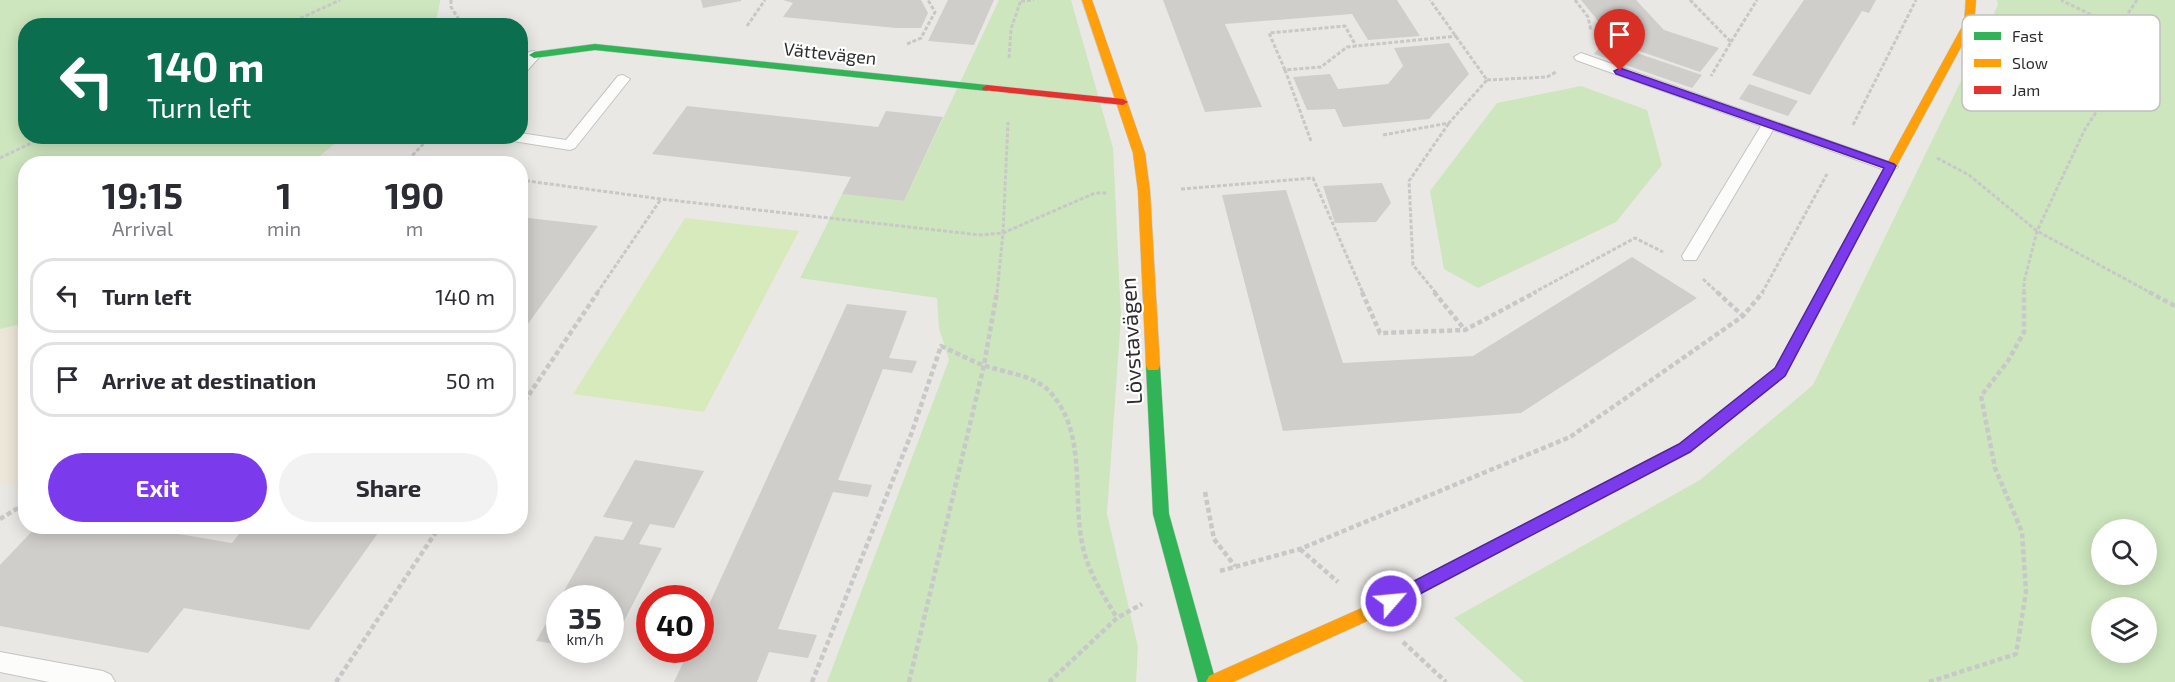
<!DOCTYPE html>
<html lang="en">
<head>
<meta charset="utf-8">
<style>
  :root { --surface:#fff; --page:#f2f2f3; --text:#2b2b33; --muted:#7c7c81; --line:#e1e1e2; --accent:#7c3aed }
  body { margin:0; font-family:"Exo 2",sans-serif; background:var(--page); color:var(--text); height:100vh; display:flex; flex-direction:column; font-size:22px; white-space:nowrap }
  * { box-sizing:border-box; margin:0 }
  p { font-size:20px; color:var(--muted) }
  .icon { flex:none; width:33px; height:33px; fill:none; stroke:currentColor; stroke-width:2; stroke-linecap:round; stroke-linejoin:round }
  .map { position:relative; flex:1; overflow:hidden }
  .details { position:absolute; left:18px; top:156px; width:510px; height:378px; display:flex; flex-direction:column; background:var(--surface); border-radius:24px; box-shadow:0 3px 15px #0003 }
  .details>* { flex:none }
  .guide { position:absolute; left:18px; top:18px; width:510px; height:126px; border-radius:24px; box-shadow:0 3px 15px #0003; background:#0b6e4f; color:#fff; overflow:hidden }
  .fabs { position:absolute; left:2091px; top:519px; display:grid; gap:12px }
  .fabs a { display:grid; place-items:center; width:66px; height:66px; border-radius:50%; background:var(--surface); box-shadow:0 3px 15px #0003; font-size:30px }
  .speed { position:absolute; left:546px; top:585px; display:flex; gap:12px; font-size:30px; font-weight:700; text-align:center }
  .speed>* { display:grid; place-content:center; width:78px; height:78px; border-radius:50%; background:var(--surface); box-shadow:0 3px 15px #0003; line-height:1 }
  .speed small { font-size:15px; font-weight:400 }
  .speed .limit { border:9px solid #d22; background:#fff; color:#111 }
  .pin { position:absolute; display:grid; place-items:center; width:51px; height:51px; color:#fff; margin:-62px -26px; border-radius:50% 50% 50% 0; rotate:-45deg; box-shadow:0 0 6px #0007 }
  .pin .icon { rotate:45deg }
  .me { position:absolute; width:66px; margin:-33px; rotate:63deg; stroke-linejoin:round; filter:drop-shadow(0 0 4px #0008) }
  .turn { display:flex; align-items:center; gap:21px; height:126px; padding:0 30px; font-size:27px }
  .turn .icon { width:78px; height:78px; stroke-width:2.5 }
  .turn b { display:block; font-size:42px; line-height:51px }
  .eta { display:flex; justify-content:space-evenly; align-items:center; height:102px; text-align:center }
  .eta b { font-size:36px; font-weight:700; line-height:42px }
  .cta { display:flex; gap:12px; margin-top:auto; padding:12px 30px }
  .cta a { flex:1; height:69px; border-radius:36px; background:var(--accent); color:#fff; font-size:24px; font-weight:700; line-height:69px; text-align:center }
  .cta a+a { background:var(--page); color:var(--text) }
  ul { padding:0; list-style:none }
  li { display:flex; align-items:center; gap:18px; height:75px; margin:0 12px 9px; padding:0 18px; border:3px solid var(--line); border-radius:24px }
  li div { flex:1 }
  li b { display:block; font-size:22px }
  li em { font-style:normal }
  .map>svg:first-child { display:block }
</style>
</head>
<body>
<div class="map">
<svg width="2175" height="682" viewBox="0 0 2175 682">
  <rect width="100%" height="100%" fill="#eae8e4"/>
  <path fill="#ede7d9" d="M25,258V487L0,483V265Z"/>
  <g fill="#cde6be" fill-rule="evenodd">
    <path d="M0,0H440V2L435,25L26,26V136L343,137L311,163L26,164L25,323L0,329Z"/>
    <path d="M999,0H1071L1113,148L1121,317L1107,514L1138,647L1136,682H827L949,360L939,328L937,298L800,278L842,194L904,201Z"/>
    <path d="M1997,0H2175V682H1524L1454,618L1700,480L1813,385L1998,5ZM2102,530H2146V574H2102ZM2102,608H2146V652H2102Z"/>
    <path d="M1581,86L1647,110L1662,165L1616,222L1478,288L1444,269L1430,191L1497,103Z"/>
  </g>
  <path fill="#d7eabb" d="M685,218L799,231L704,412L573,394Z"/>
  <g fill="#cfceca">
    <path d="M701,0H741V1L703,8Z"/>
    <path d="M783,0H921L928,13L921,28H896L783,17L793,3Z"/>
    <path d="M948,0H994L974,45L928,41Z"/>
    <path d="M1163,0H1397L1420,36L1368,40L1352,14L1225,24L1262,107L1205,112Z"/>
    <path d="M1581,0H1636L1664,30L1719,48L1700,72L1616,43Z"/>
    <path d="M1804,0H1876L1869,13L1862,11L1810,95L1752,75Z"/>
    <path d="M1604,42L1702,75L1692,88L1594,54Z"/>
    <path d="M1449,43L1469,74L1429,119L1343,127L1335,109L1307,110L1293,77L1330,74L1338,89L1388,84L1403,66L1394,48Z"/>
    <path d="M1749,84L1798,101L1788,116L1739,99Z"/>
    <path d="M687,106L878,127L886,111L943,117L904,201L842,194L851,177L652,154Z"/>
    <path d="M1382,183L1391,203L1376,222L1335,223L1323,186Z"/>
    <path d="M1286,190L1343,363L1473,356L1632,257L1697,298L1521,413L1283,431L1222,195Z"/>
    <path d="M520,217L598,226L520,335Z"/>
    <path d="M847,304L907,311L889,358L917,361L912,373L883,369L838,480L872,485L868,497L833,492L778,629L817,635L808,658L769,652L757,682H674L689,650H700V624Z"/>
    <path d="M635,460L704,471L674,528L650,524L639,544L662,548L610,648V598H560L595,536L623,540L633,522L603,517Z"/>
    <path d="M37,526H131L232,543L245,526H383L309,630L184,608L148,653L0,626V565Z"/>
    <path d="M560,599V645L536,641Z"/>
  </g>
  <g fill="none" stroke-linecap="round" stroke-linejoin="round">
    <defs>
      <g id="lane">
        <path d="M534,51L541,55L525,73L520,74V61L529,52Z"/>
        <path d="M1581,53L1895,164L1898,167L1890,172L1885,170L1773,130L1696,260H1684L1682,256L1761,126L1576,60L1574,57Z"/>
        <path d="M623,75L630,79L575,148L570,150L507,140L500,136H520V133L566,140L618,76Z"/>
        <path d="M0,652L103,671L111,675L115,682H49L0,672Z"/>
      </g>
      <g id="fast">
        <path d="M595,44L987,85L992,88L987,91L595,50L534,58L529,55L534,52Z"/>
        <path d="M1821,291L1827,295L1785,376L1689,452L1435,586L1429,588L1423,586L1421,581L1423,576L1679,444L1775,369L1815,295Z"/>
        <path d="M1153,361L1158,362L1160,366L1169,514L1216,682H1198L1153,514L1146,366L1148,362Z"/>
      </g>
      <g id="slow">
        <path d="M1082,0H1092L1145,153L1150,191L1160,366L1158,370H1148L1146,366L1138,191L1133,153Z"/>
        <path d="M1966,0H1976L1974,23L1827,295L1826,298H1816L1815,295L1964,23Z"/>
        <path d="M1429,574L1435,576L1437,581L1435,586L1376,617L1233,682H1206L1209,676L1364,607Z"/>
      </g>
      <path id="jam" d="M987,85L1123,99L1128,102L1123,105L983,90L982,88Z"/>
    </defs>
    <use href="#lane" stroke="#c4c4c4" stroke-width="2"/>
    <use href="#fast" stroke="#c4c4c4" stroke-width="1"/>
    <use href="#slow" stroke="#c4c4c4" stroke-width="1"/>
    <use href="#jam" stroke="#c4c4c4" stroke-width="1"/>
    <g stroke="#c8c8c8" stroke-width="3" stroke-dasharray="4 2" stroke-linecap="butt">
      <path d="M451,0V7L463,26"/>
      <path d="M1575,0L1588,17L1591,31"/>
      <path d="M1690,0L1731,42L1711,76"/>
      <path d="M1021,1L1034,0"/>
      <path d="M284,26L340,0"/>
      <path d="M747,26L765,0"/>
      <path d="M2118,28L2137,0"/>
      <path d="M1731,42L1757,0"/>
      <path d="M907,44L921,38L935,12L928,0"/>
      <path d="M1009,58L1011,29L1021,0"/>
      <path d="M1285,70L1269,33L1345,26L1356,46"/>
      <path d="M1487,80L1547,77L1556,72"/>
      <path d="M1853,125L1916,0"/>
      <path d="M1383,135L1449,123L1487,80L1430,0"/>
      <path d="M1311,141L1285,70L1321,67L1347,47L1457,36"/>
      <path d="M427,142L446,136"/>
      <path d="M0,158L46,136"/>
      <path d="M1937,158L1969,175L2037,231L2151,293"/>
      <path d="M368,164H400"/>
      <path d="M404,164L431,136"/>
      <path d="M520,180L661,199L980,235L1003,233L1095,193H1108"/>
      <path d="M1181,189L1313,178L1363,293"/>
      <path d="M1703,279L1718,293"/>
      <path d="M597,293L661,199"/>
      <path d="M997,293L1003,233L1008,122"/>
      <path d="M1436,293L1413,265L1409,181L1449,123"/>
      <path d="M1533,293L1635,238L1663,252"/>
      <path d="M1762,293L1827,174"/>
      <path d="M2024,293V282L2037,231L2085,129L2119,78L2118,28L2061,0"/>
    </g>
    <g stroke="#c8c8c8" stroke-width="4.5" stroke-dasharray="5 3" stroke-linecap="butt">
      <path d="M1362,292L1380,333L1465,330L1536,292"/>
      <path d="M1434,292L1465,330"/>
      <path d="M1717,292L1743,316"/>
      <path d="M2149,292L2175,306"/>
      <path d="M520,408L598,292"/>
      <path d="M1205,492L1214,539L1235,566"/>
      <path d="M0,519L26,503"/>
      <path d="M1300,549L1338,582"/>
      <path d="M1220,571L1300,549L1570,437L1743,316L1763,292"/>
      <path d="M1403,642L1446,682"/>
      <path d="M336,682L440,526"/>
      <path d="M812,682L912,432L941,346C955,352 969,360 983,365C1002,372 1032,375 1047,389C1088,429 1072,493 1082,543C1087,570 1103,595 1117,618"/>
      <path d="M909,682L984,365L997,292"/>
      <path d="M1049,682L1117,618L1142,604"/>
      <path d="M1929,682L2016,654L2026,592L2022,532L1995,468L1981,396L2008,361L2024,332V292"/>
    </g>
    <use href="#lane" fill="#fcfcfb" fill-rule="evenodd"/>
    <use href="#fast" fill="#30b455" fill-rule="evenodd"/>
    <use href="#slow" fill="#ff9f0a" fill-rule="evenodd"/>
    <use href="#jam" fill="#e5322d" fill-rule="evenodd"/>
  </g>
  <path fill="#7c3aed" stroke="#51269a" stroke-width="1.5" d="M1620,68L1894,164L1896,166L1785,376L1690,452L1397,606L1391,608L1385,606L1383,601L1385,596L1679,444L1775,368L1884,168L1616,74L1614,71Z"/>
  <g text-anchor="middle" stroke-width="4.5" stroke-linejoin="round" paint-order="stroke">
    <g font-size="18" fill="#2d2d2d" stroke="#fff">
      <text transform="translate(830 54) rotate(6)" y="6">Vättevägen</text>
    </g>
    <g font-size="22" fill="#2d2d2d" stroke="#fff">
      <text transform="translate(1131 341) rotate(-93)" y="8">Lövstavägen</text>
    </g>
  </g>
  <rect x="1962" y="15" width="198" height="96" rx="9" fill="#fff" stroke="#c0c0c0" stroke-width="1.5"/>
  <rect x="1974" y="32" width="27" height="8" fill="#30b455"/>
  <rect x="1974" y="59" width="27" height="8" fill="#ff9f0a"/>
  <rect x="1974" y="86" width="27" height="8" fill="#e5322d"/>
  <g font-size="16" fill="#2d2d2d">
    <text x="2012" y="42">Fast</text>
    <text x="2012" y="69">Slow</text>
    <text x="2012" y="96">Jam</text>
  </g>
</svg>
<div class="fabs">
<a><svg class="icon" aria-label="search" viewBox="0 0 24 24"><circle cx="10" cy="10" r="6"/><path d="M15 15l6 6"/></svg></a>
<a><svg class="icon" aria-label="layers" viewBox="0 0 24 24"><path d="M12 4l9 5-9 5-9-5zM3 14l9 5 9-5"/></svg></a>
</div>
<div class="speed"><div>35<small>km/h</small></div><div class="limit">40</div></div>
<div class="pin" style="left:1620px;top:71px;background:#d93025"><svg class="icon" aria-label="arrive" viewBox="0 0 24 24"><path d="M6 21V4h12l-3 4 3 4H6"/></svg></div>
<svg class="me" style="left:1391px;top:601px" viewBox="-20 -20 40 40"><circle r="17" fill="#7c3aed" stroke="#fff" stroke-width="3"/><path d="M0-11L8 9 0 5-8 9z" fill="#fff"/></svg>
<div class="guide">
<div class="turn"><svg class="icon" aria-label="left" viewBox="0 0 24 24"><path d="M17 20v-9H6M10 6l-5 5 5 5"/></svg><div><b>140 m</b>Turn left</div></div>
</div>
<section class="details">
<div class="eta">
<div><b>19:15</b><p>Arrival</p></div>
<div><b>1</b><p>min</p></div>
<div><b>190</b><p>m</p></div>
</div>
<ul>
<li><svg class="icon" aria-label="left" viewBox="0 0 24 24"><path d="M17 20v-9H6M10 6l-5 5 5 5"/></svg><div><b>Turn left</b></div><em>140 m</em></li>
<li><svg class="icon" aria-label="arrive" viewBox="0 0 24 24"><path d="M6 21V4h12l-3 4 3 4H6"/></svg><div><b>Arrive at destination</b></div><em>50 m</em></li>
</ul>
<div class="cta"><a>Exit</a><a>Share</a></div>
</section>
</div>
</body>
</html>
